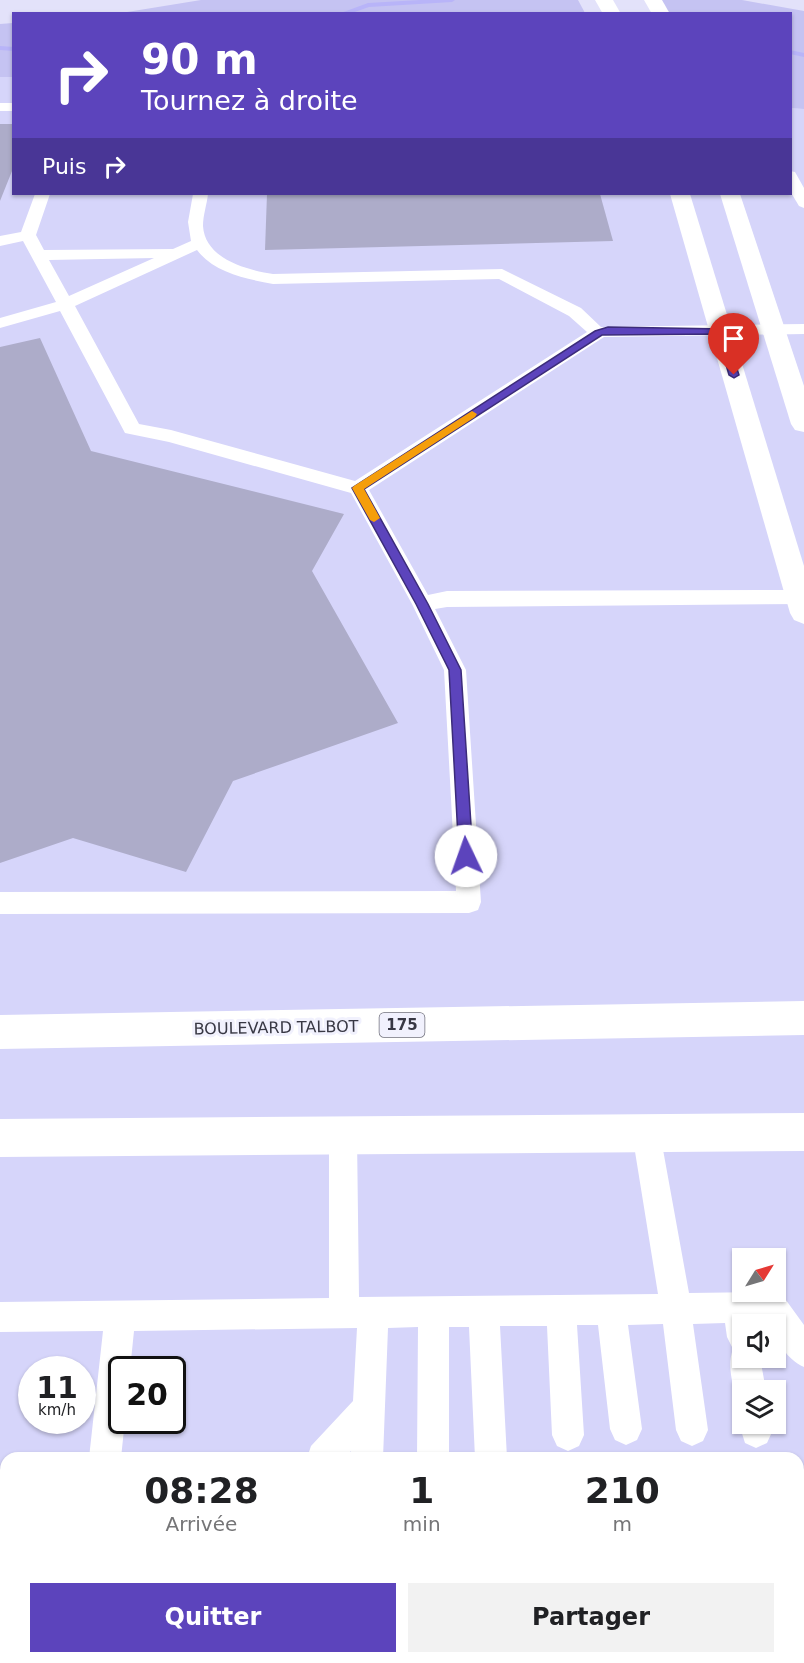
<!DOCTYPE html>
<html lang="fr">
<head>
<meta charset="utf-8">
<style>
  :root { --surface:#fff; --page:#f2f2f2; --text:#202124; --muted:#757577; --accent:#5c44bc }
  body { margin:0; font-family:"DejaVu Sans",sans-serif; background:var(--page); color:var(--text); height:100vh; display:flex; flex-direction:column; font-size:22px; white-space:nowrap }
  * { box-sizing:border-box; margin:0 }
  p { font-size:20px; color:var(--muted) }
  .icon { flex:none; width:33px; height:33px; fill:none; stroke:currentColor; stroke-width:2; stroke-linecap:round; stroke-linejoin:round }
  .map { position:relative; flex:1; overflow:hidden }
  .panel { position:absolute; left:0px; top:1452px; width:804px; height:212px; display:flex; flex-direction:column; background:var(--surface); border-radius:18px 18px 0 0; box-shadow:0 2px 4px #0004 }
  .panel>* { flex:none }
  .guide { position:absolute; left:12px; top:12px; width:780px; height:183px; border-radius:0px; box-shadow:0 2px 4px #0004; background:#5c44bc; color:#fff; overflow:hidden }
  .needle { width:39px; rotate:53deg }
  .fabs { position:absolute; left:732px; top:1248px; display:grid; gap:12px }
  .fabs a { display:grid; place-items:center; width:54px; height:54px; border-radius:0px; background:var(--surface); box-shadow:0 2px 4px #0004; font-size:30px }
  .speed { position:absolute; left:18px; top:1356px; display:flex; gap:12px; font-size:30px; font-weight:700; text-align:center }
  .speed>* { display:grid; place-content:center; width:78px; height:78px; border-radius:50%; background:var(--surface); box-shadow:0 2px 4px #0004; line-height:1 }
  .speed small { font-size:15px; font-weight:400 }
  .speed .limit { border:3px solid #111; border-radius:9px; background:#fff; color:#111 }
  .pin { position:absolute; display:grid; place-items:center; width:51px; height:51px; color:#fff; margin:-62px -26px; border-radius:50% 50% 50% 0; rotate:-45deg; box-shadow:0 0 6px #0007 }
  .pin .icon { rotate:45deg }
  .me { position:absolute; width:66px; margin:-33px; rotate:357deg; stroke-linejoin:round; filter:drop-shadow(0 0 4px #0008) }
  .turn { display:flex; align-items:center; gap:21px; height:126px; padding:0 30px; font-size:27px }
  .turn .icon { width:78px; height:78px; stroke-width:2.5 }
  .turn b { display:block; font-size:42px; line-height:51px }
  .then { display:flex; align-items:center; height:57px; padding:0 30px; background:#0003; gap:12px; font-size:22px }
  .eta { display:flex; justify-content:space-evenly; align-items:center; height:102px; text-align:center }
  .eta b { font-size:36px; font-weight:800; line-height:42px }
  .action { display:flex; gap:12px; margin-top:auto; padding:12px 30px }
  .action a { flex:1; height:69px; border-radius:0px; background:var(--accent); color:#fff; font-size:24px; font-weight:800; line-height:69px; text-align:center }
  .action a+a { background:var(--page); color:var(--text) }
  .map>svg:first-child { display:block }
</style>
</head>
<body>
<div class="map">
<svg width="804" height="1663" viewBox="0 0 804 1663">
  <rect width="100%" height="100%" fill="#e3e2fa"/>
  <path fill="#d6d5fa" fill-rule="evenodd" d="M0,77H13L14,194H790L791,108L804,109V1663H0ZM742,1258H776V1292H742ZM742,1324H776V1358H742ZM32,1370H82V1420H32ZM122,1370H172V1420H122ZM742,1390H776V1424H742ZM6,1458H798V1658H6Z"/>
  <g fill="#c5c3f2">
    <path d="M201,0H578L585,13H121Z"/>
    <path d="M653,0H742L804,11V109L791,108L790,14L661,13Z"/>
    <path d="M13,23V77H0V24Z"/>
  </g>
  <g fill="none" stroke-linecap="round" stroke-linejoin="round">
    <g fill="#b8b4f8" fill-rule="evenodd">
      <path d="M420,0H455L452,2L369,7L349,14H338L368,3Z"/>
      <path d="M0,46L14,47V51L0,50Z"/>
      <path d="M790,50L804,53V57L790,54Z"/>
    </g>
  </g>
  <g fill="#adacc9">
    <path d="M0,124H14V166L0,201Z"/>
    <path d="M267,194H600L613,241L265,250Z"/>
    <path d="M40,338L91,451L344,514L312,571L398,723L233,781L186,872L73,838L0,863V347Z"/>
    <path d="M178,1658H287V1663H177Z"/>
    <path d="M551,1658H678L764,1661V1663H552Z"/>
  </g>
  <g fill="none" stroke-linecap="round" stroke-linejoin="round">
    <g fill="#fff" fill-rule="evenodd">
      <rect x="0" y="103" width="14" height="8"/>
      <path d="M790,171L795,172L804,188V208L799,206L790,191Z"/>
      <path d="M35,194H50L36,235L44,250L173,249L191,241L188,222L193,194H208C207,204 203,215 203,226C205,259 247,270 273,274L502,269L581,308L601,327L804,324V334L604,337L369,490L428,595L447,591L800,590L804,592V604L447,607L435,609L466,670L481,902L478,910L469,913L0,914V892L456,891L444,670L412,604L351,493L169,442L125,433L60,311L0,328V318L56,302L23,241L0,246V236L21,232ZM197,250C214,273 247,279 273,284L499,279L569,316L587,332L355,481L171,430L139,424L75,306ZM154,258L69,296L49,260Z"/>
      <path d="M646,1119L656,1123L660,1133L689,1293L772,1292L783,1296L804,1325V1367C787,1359 776,1343 776,1324L765,1322L742,1324V1358H760L766,1390H742V1403L739,1401C732,1386 727,1365 733,1349L727,1337L725,1323L693,1324L708,1430L703,1441L692,1446L681,1441L676,1430L663,1324L628,1325L642,1429L637,1440L626,1445L615,1440L610,1429L598,1325H577L584,1435L579,1446L568,1451L557,1446L552,1435L547,1326H500L507,1458H475L469,1327H449V1458H417L418,1327L388,1328L383,1458H351V1451L345,1458H307L311,1446L353,1401L357,1328L134,1331L130,1370H122V1420H125L121,1458H89L103,1331L0,1332V1302L329,1298V1136L333,1126L343,1122L353,1126L357,1136L359,1297L658,1294L632,1133L636,1123Z"/>
      <path d="M742,1415V1424H771L772,1432L767,1443L756,1448L745,1443L739,1424Z"/>
      <path d="M804,1506V1540L798,1541V1507Z"/>
      <path d="M65,1658H100L101,1663H65Z"/>
      <path d="M288,1658H323L324,1663H288Z"/>
      <path d="M345,1658H380L381,1663H345Z"/>
      <path d="M483,1658H518L519,1663H483Z"/>
    </g>
    <g fill="#fff" fill-rule="evenodd">
      <path d="M595,0H613L621,14H603Z"/>
      <path d="M644,0H662L670,14H652Z"/>
      <path d="M670,194H690L804,566V624L794,620L790,613Z"/>
      <path d="M720,194H740L804,386V432L795,430L791,424Z"/>
    </g>
    <g fill="#fff" fill-rule="evenodd">
      <path d="M804,1001V1035L0,1049V1015Z"/>
      <path d="M804,1113V1151L0,1157V1119Z"/>
    </g>
  </g>
  <path fill="#5c44bc" stroke="#3c2c7a" stroke-width="1.5" d="M608,327L724,329L739,375L734,378L729,375L717,334L602,335L364,489L428,604L461,670L473,856L471,860H461L459,856L449,670L416,604L352,488L595,331Z"/>
  <path fill="#f59e0b" d="M472,411L477,414L475,417L364,489L380,518L374,522L370,520L352,488L354,486Z"/>
  <g text-anchor="middle" stroke-width="6" stroke-linejoin="round" paint-order="stroke">
    <rect fill="#f1f1fd" stroke="#70707c" stroke-width="1.5" x="379.5" y="1013" width="45" height="24" rx="4.5"/>
    <g font-size="15" font-weight="bold" fill="#383844">
      <text x="402" y="1030">175</text>
    </g>
    <g font-size="16" fill="#383844" stroke="#f1f1fd">
      <text transform="translate(276 1027) rotate(-1)" y="6">BOULEVARD TALBOT</text>
    </g>
  </g>
</svg>
<div class="fabs">
<a><svg class="needle" viewBox="-14 -14 28 28"><path d="M0-13l5 13h-10z" fill="#e53935"/><path d="M0 13l5-13h-10z" fill="#757577"/></svg></a>
<a><svg class="icon" aria-label="sound" viewBox="0 0 24 24"><path d="M4 9h4l5-4v14l-5-4H4zM17 9q2 3 0 6"/></svg></a>
<a><svg class="icon" aria-label="layers" viewBox="0 0 24 24"><path d="M12 4l9 5-9 5-9-5zM3 14l9 5 9-5"/></svg></a>
</div>
<div class="speed"><div>11<small>km/h</small></div><div class="limit">20</div></div>
<div class="pin" style="left:734px;top:375px;background:#d93025"><svg class="icon" aria-label="arrive" viewBox="0 0 24 24"><path d="M6 21V4h12l-3 4 3 4H6"/></svg></div>
<svg class="me" style="left:466px;top:856px" viewBox="-20 -20 40 40"><circle r="19" fill="#fff"/><path d="M0-13L10 11 0 6-10 11z" fill="#5c44bc"/></svg>
<div class="guide">
<div class="turn"><svg class="icon" aria-label="right" viewBox="0 0 24 24"><path d="M7 20v-9h11M14 6l5 5-5 5"/></svg><div><b>90 m</b>Tournez à droite</div></div>
<div class="then">Puis<svg class="icon" aria-label="right" viewBox="0 0 24 24"><path d="M7 20v-9h11M14 6l5 5-5 5"/></svg></div>
</div>
<section class="panel">
<div class="eta">
<div><b>08:28</b><p>Arrivée</p></div>
<div><b>1</b><p>min</p></div>
<div><b>210</b><p>m</p></div>
</div>
<div class="action"><a>Quitter</a><a>Partager</a></div>
</section>
</div>
</body>
</html>
